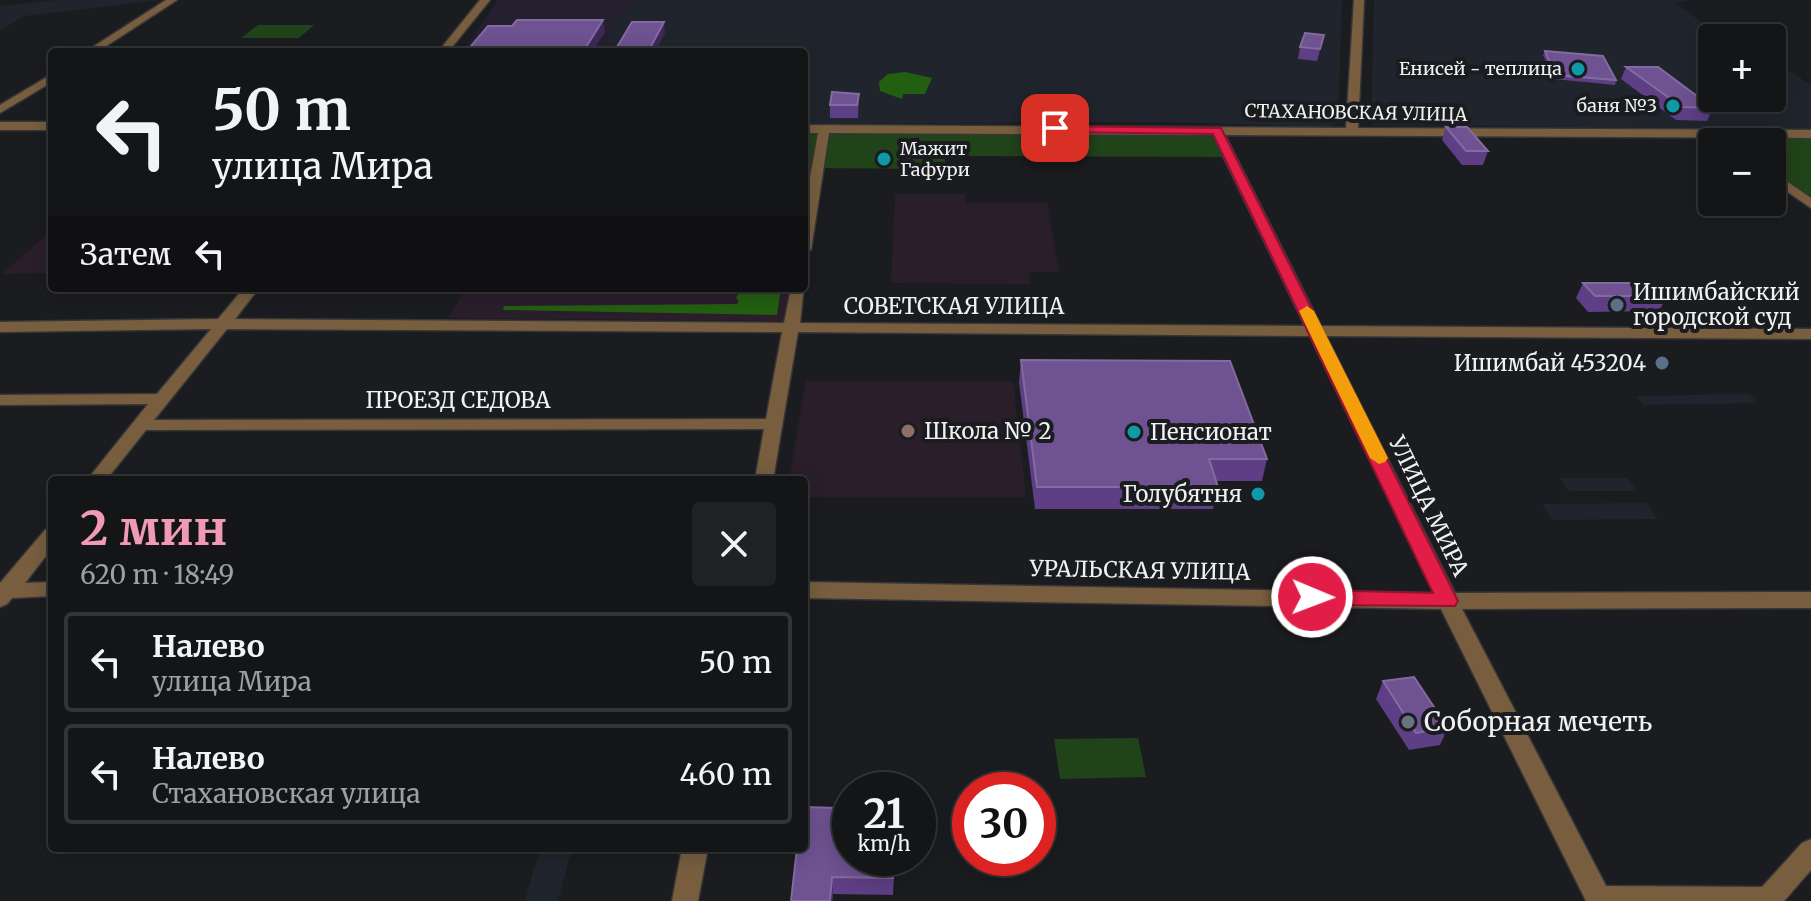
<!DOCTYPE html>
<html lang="ru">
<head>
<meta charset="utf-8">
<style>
  :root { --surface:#141517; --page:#212224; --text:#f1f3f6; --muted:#9d9fa1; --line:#333436; --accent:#f09ab5 }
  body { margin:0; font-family:Merriweather,serif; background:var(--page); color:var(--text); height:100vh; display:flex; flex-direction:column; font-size:30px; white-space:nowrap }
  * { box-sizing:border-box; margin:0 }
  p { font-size:26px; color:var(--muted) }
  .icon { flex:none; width:44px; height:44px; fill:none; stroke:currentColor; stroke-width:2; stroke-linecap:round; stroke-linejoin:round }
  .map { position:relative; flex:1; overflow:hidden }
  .side { position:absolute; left:48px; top:476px; width:760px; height:376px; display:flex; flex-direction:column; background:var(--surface); border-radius:8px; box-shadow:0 4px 20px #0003,0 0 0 2px var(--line) }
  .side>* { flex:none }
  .top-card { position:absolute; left:48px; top:48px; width:760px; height:244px; border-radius:8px; box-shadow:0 4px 20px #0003,0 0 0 2px var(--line); background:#141517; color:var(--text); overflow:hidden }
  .fabs { position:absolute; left:1698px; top:24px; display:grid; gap:16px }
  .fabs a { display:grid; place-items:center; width:88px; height:88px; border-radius:8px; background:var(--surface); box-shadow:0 4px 20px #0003,0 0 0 2px var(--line); font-size:40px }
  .speed { position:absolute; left:832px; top:772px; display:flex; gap:16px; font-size:40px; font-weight:700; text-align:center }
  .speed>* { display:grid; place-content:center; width:104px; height:104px; border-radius:50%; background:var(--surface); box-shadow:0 4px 20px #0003,0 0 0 2px var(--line); line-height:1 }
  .speed small { font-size:20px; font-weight:400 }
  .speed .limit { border:12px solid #d22; background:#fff; color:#111 }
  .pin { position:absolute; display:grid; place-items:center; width:68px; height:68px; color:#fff; margin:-34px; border-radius:16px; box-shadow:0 4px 12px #0006 }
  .me { position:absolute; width:88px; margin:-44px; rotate:91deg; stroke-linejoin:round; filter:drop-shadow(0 0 6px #0008) }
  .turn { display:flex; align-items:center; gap:28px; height:168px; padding:0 32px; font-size:36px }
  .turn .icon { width:104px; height:104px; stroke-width:2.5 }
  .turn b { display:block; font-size:56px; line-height:68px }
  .then { display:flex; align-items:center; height:76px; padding:0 32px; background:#0003; gap:16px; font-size:30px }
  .round { display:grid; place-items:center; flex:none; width:84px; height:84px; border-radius:8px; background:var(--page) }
  .overview { display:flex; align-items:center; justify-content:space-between; height:136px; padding:0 32px }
  h1 { font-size:48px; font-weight:700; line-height:60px; color:var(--accent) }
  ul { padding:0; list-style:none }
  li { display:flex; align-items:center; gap:24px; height:100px; margin:0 16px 12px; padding:0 16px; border:4px solid var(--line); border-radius:8px }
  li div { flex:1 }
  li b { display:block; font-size:30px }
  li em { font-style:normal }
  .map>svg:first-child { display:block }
</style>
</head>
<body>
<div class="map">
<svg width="1811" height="901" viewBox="0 0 1811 901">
  <rect width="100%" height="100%" fill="#1b1c1f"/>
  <path fill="#242030" d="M498,0H638L615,23L599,52H462Z"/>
  <g fill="#20242c">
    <path d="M56,0H160L25,16L0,30V6Z"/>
    <path d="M638,0H1342L1338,123L1328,127L1170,122L804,124V52H599L615,23Z"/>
    <path d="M1374,0H1690L1675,3L1706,25L1732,38H1712V98H1772V59L1811,85V129L1371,125Z"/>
    <path d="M1749,394L1758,403L1644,405L1636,396Z"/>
    <path d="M1560,478H1627L1637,491H1569Z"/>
    <path d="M1646,503L1658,519L1553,520L1542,504Z"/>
    <path d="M540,848H572L558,901H525Z"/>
  </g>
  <g fill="#2a1e2b">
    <path d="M895,194H965L966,203H1047L1059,272H1029L1030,284L891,283Z"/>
    <path d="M52,230V273L2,274Z"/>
    <path d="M466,288H791L784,321L448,318Z"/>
    <path d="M806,381H1013L1026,497H804V480H789Z"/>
  </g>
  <g fill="#214319">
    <path d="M258,25H314L299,38H241Z"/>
    <path d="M804,132L1213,134L1226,157L945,156V169L804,168Z"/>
    <path d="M1727,135L1811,136V199L1772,169V142H1736Z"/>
    <path d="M1138,738L1146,777L1060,779L1054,739Z"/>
  </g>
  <g fill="#235f11">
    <path d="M905,72L932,78L925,94H903L902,99L880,91L879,82L888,74Z"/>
    <path d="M742,288H781L777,315L503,310L504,306L737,304L739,301L736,298Z"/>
  </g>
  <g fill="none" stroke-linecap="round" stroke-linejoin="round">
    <defs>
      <g id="minor">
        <path d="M166,0H177L97,52H85Z"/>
        <path d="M480,0H490L448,52H438Z"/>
        <path d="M1354,0H1364L1358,128L1811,130V138L1225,135L1321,326L1811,329V339L1326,336L1455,593L1811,592V608L1462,609L1606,886L1762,887L1802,843L1811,839V870L1784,901H1586L1441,609L804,598V582L1434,593L1310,336L798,332L773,480H755L764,429L146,430L106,480H87L148,404L0,405V395L157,394L211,329L0,332V322L218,319L244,288H259L235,319L784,323L791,288L804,286L800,323L1305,326L1213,135L829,133L811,250L804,254V210L818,133H804V125L1346,128ZM227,329L782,332L766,419L154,420Z"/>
        <path d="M52,74V82L0,113V105Z"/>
        <rect x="0" y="122" width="52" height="8"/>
        <path d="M1772,171L1811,198V208L1772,181Z"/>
        <path d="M52,528V548L25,583L52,582V596L12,598L7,604L0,607V583L45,530Z"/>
        <path d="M682,848H708L698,901H672Z"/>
      </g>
    </defs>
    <use href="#minor" stroke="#353638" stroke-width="3"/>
    <use href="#minor" fill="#785e3f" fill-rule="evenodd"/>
  </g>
  <g fill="#5e3e85">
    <path d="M1324,35L1317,61L1298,59L1300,47Z"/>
    <path d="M1545,51L1616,80L1615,85L1554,79L1543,55Z"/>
    <path d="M1626,67L1713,108L1707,121L1676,120L1621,79Z"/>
    <path d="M859,94L858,118H830V105Z"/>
    <path d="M1446,127L1488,151L1483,165H1462L1442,140Z"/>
    <path d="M1583,283L1667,296L1659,311L1588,312L1576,298Z"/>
    <path d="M1021,360L1267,459L1262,481H1216L1218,487L1213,509H1035L1019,382Z"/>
    <path d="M1383,681L1448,728L1440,745L1409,750L1376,699Z"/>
    <path d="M838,808L839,831L850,858H895L893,895L833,894V901H791Z"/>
  </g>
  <g fill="#3d2957">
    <path d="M603,20L605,32L592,52H583Z"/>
    <path d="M664,22L665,33L656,52H648Z"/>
    <path d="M838,808L839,825L837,848L836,831Z"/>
    <path d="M832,877L833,901H830Z"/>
  </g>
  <g fill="#6e5291" stroke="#826ba0" stroke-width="2">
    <path d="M517,20H603L583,52H466L488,26H512Z"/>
    <path d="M632,22H664L648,52H614Z"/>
    <path d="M1305,33L1324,35L1320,49L1300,47Z"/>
    <path d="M1545,51L1603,56L1616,80L1555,75Z"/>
    <path d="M1626,67H1658L1713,108L1682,107Z"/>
    <path d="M832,92L859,94L857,105H830Z"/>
    <path d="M1446,127H1467L1488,151H1466Z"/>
    <path d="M1583,283H1653L1667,296H1595Z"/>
    <path d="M1021,360L1230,361L1267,459H1209L1218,487H1037Z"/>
    <path d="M1414,677L1448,728L1416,733L1383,681Z"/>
    <path d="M804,807L838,808L836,831H850V858H894L893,878L832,877L830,901H791L797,848H804Z"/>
  </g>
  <path fill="#e11d48" stroke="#92132f" stroke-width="2" d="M1051,126L1221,128L1458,601L1455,606L1312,605L1304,603L1301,597L1304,592L1312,590L1433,593L1213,134L1055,132L1051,131Z"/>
  <path fill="#f59e0b" d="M1307,306L1314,311L1388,458L1385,462L1379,464L1370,458L1299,311Z"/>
  <g fill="#0f9aa8" stroke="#1b1c1f" stroke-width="3">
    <circle cx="1578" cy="69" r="8"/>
    <circle cx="1673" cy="106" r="8"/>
    <circle cx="884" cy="159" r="8"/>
    <circle cx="1134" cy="432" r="8"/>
    <circle cx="1258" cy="494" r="8"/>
  </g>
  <g fill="#5c6f8a" stroke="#1b1c1f" stroke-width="3">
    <circle cx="1617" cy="305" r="8"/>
    <circle cx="1662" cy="363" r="8"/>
  </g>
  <circle fill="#8d6e63" stroke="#1b1c1f" stroke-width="3" cx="908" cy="431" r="8"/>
  <circle fill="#6b7280" stroke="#1b1c1f" stroke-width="3" cx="1408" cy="722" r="8"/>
  <g text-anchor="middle" stroke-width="8" stroke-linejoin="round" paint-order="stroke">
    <g font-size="18" fill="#f0f1f3" stroke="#1b1c1f" text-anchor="end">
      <text x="1562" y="75">Енисей - теплица</text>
      <text x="1657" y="112">баня №3</text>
      <text x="900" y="155" text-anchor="start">Мажит<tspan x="900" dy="21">Гафури</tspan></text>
    </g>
    <g font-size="18" fill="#f0f1f3" stroke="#1b1c1f">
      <text transform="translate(1356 113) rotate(1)" y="6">СТАХАНОВСКАЯ УЛИЦА</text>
    </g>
    <g font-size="22" fill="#f0f1f3" stroke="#1b1c1f" text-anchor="start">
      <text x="1633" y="300">Ишимбайский<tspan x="1633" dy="25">городской суд</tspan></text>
      <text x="1646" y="371" text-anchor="end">Ишимбай 453204</text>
      <text x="924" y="439">Школа № 2</text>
      <text x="1150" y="440">Пенсионат</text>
      <text x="1242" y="502" text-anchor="end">Голубятня</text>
    </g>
    <g font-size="22" fill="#f0f1f3" stroke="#1b1c1f">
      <text x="954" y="314">СОВЕТСКАЯ УЛИЦА</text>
      <text x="458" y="408">ПРОЕЗД СЕДОВА</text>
      <text transform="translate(1429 506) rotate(64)" y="8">УЛИЦА МИРА</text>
      <text transform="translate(1140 570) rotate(1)" y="8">УРАЛЬСКАЯ УЛИЦА</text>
    </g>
    <g font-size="26" fill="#f0f1f3" stroke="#1b1c1f" text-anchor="start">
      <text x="1424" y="731">Соборная мечеть</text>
    </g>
  </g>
</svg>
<div class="fabs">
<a>+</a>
<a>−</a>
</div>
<div class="speed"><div>21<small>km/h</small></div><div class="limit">30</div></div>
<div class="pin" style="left:1055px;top:128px;background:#d93025"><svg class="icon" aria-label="arrive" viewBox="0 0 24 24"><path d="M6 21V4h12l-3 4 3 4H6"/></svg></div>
<svg class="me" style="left:1312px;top:597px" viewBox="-20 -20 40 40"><circle r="17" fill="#e11d48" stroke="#fff" stroke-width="3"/><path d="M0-11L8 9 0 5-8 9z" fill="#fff"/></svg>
<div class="top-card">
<div class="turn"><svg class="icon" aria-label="left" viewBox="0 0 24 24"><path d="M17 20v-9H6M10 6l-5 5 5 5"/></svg><div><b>50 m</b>улица Мира</div></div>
<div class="then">Затем<svg class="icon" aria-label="left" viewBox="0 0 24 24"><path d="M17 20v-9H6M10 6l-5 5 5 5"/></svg></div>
</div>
<section class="side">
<div class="overview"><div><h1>2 мин</h1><p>620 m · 18:49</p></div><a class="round"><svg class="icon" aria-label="close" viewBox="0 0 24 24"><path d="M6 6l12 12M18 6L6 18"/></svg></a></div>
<ul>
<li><svg class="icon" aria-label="left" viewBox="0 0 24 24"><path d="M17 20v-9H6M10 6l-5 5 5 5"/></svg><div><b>Налево</b><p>улица Мира</p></div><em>50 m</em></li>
<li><svg class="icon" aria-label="left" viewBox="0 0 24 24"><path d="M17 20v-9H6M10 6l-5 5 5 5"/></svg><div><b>Налево</b><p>Стахановская улица</p></div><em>460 m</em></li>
</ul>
</section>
</div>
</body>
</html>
